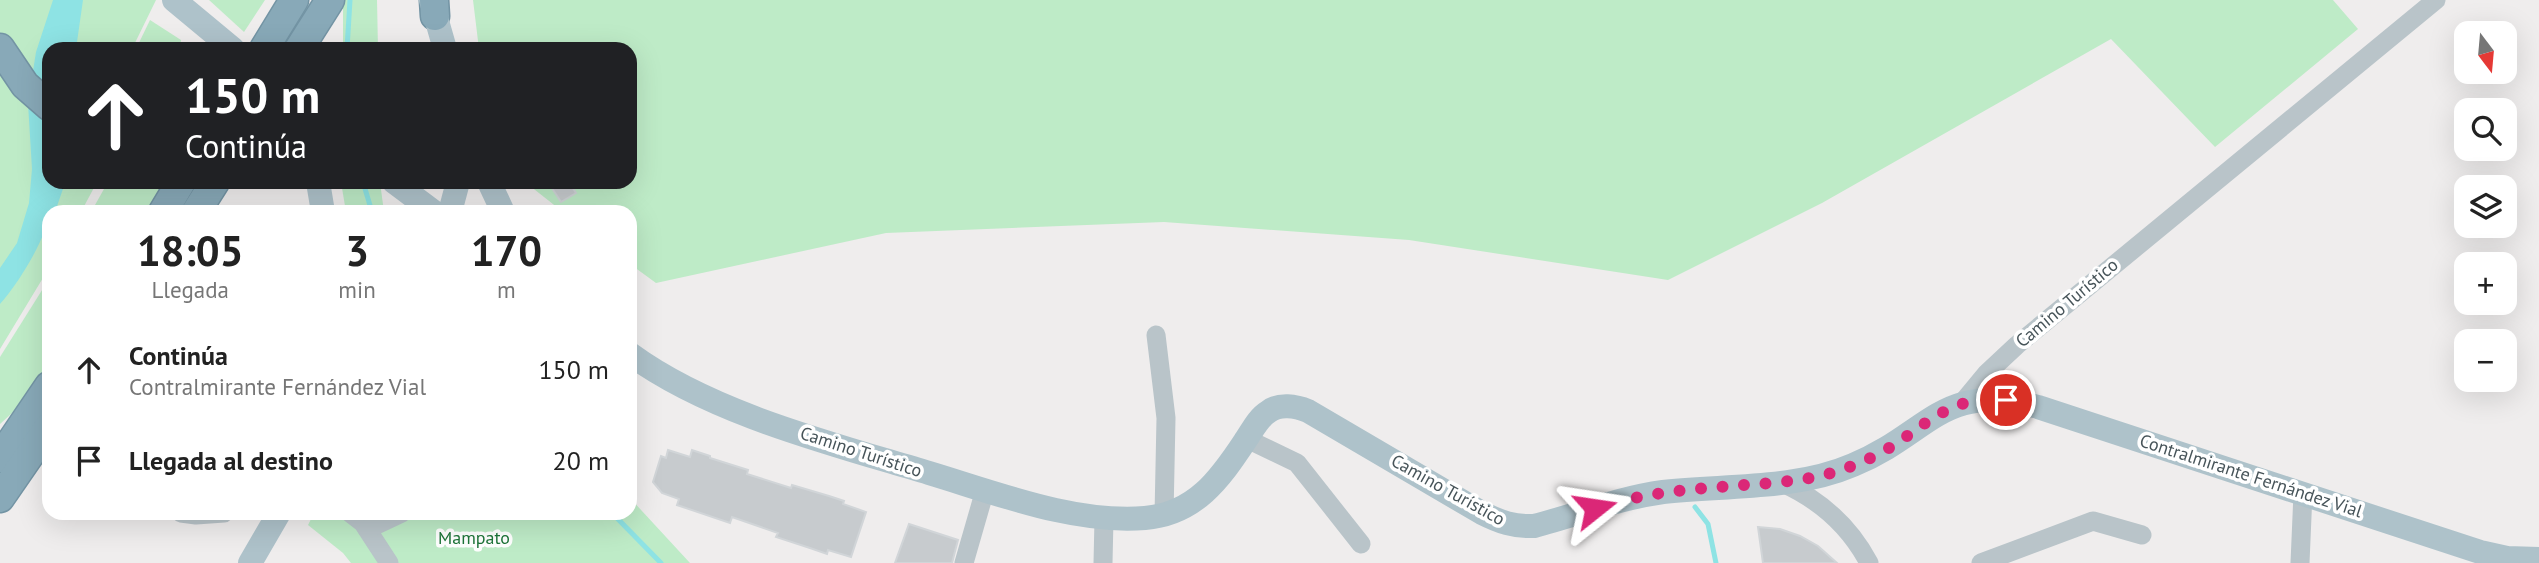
<!DOCTYPE html>
<html lang="es">
<head>
<meta charset="utf-8">
<style>
  :root { --surface:#fff; --page:#f2f2f2; --text:#222; --muted:#767676 }
  body { margin:0; font-family:"PT Sans",sans-serif; background:var(--page); color:var(--text); height:100vh; display:flex; flex-direction:column; font-size:26px; white-space:nowrap }
  * { box-sizing:border-box; margin:0 }
  p { font-size:23px; color:var(--muted) }
  .icon { flex:none; width:38px; height:38px; fill:none; stroke:currentColor; stroke-width:2; stroke-linecap:round; stroke-linejoin:round }
  .map { position:relative; flex:1; overflow:hidden }
  .side { position:absolute; left:42px; top:205px; width:595px; height:315px; display:flex; flex-direction:column; background:var(--surface); border-radius:21px; box-shadow:0 7px 28px #0002 }
  .side>* { flex:none }
  .top-card { position:absolute; left:42px; top:42px; width:595px; height:147px; border-radius:21px; box-shadow:0 7px 28px #0002; background:#202124; color:#fff; overflow:hidden }
  .needle { width:46px; rotate:164deg }
  .buttons { position:absolute; left:2454px; top:21px; display:grid; gap:14px }
  .buttons a { display:grid; place-items:center; width:63px; height:63px; border-radius:14px; background:var(--surface); box-shadow:0 7px 28px #0002; font-size:35px }
  .pin { position:absolute; display:grid; place-items:center; width:60px; height:60px; color:#fff; margin:-30px; border:4px solid #fff; border-radius:50%; box-shadow:0 2px 7px #0007 }
  .me { position:absolute; width:77px; margin:-38px; rotate:75deg; stroke-linejoin:round; filter:drop-shadow(0 0 5px #0008) }
  .turn { display:flex; align-items:center; gap:24px; height:147px; padding:0 28px; font-size:32px }
  .turn .icon { width:91px; height:91px; stroke-width:2.5 }
  .turn b { display:block; font-size:49px; line-height:60px }
  .eta { display:flex; justify-content:space-evenly; align-items:center; height:119px; text-align:center }
  .eta b { font-size:42px; font-weight:700; line-height:49px }
  ul { padding:0; list-style:none }
  li { display:flex; align-items:center; gap:21px; height:91px; padding:0 28px }
  li div { flex:1 }
  li b { display:block; font-size:26px }
  li em { font-style:normal }
  .map>svg:first-child { display:block }
</style>
</head>
<body>
<div class="map">
<svg width="2539" height="563" viewBox="0 0 2539 563">
  <rect width="100%" height="100%" fill="#efeded"/>
  <g fill="#beebc7">
    <path d="M0,0H156L132,49H49V182H97L81,212H49V268L0,349Z"/>
    <path d="M209,0H265L244,32Z"/>
    <path d="M343,0H377L378,49H343Z"/>
    <path d="M473,0H2333L2358,29L2215,147L2111,39L1822,203L1668,280L1409,240L1164,222L886,233L656,283L630,264V212H563L525,182H630V49H479Z"/>
    <path d="M150,20L181,40L180,49H136Z"/>
    <path d="M108,182H164L148,212H91Z"/>
    <path d="M341,182H380L384,212H346Z"/>
    <path d="M49,279V369L33,394L0,424V357Z"/>
    <path d="M630,498L690,563H351L343,553L308,525L314,513H630Z"/>
  </g>
  <path fill="#8ee3e4" d="M53,0H83L76,49H49V182H64V186L55,212H49C49,235 16,287 0,304V268L17,243L29,203L32,169L28,103L36,52Z"/>
  <g fill="none" stroke-linecap="round" stroke-linejoin="round">
    <g stroke="#8ee3e4" stroke-width="5">
      <path d="M347,49L350,0"/>
      <path d="M363,182L372,212"/>
      <path d="M1695,507L1708,524L1716,563"/>
      <path d="M612,513L661,563"/>
    </g>
  </g>
  <g fill="#c7cbce" stroke="#d1d5d8" stroke-width="2">
    <path d="M548,182H569L576,193L561,202Z"/>
    <path d="M668,450L690,457L692,450L710,456V458L748,470L747,474L791,488L792,485L829,496L844,501L843,504L866,512L851,557L828,550L827,554L810,548L776,537L778,533L732,517L730,523L677,505L679,499L662,493L653,482L661,456L666,458Z"/>
    <path d="M909,524L958,540L952,563H895Z"/>
    <path d="M1758,527L1780,529L1800,536L1818,546L1837,563H1763Z"/>
  </g>
  <g fill="none" stroke-linecap="round" stroke-linejoin="round">
    <defs>
      <g id="highway">
        <path d="M434,0L435,16"/>
        <path d="M0,48L25,85L49,106"/>
        <path d="M264,49L294,0"/>
        <path d="M299,49L330,0"/>
        <path d="M163,212L181,182"/>
        <path d="M196,212L215,182"/>
        <path d="M0,458L49,386"/>
        <path d="M0,498L49,427"/>
      </g>
    </defs>
    <use href="#highway" stroke="#7394a4" stroke-width="31"/>
    <g stroke="#b9c4c9" stroke-width="19">
      <path d="M1156,335L1166,418L1164,516"/>
      <path d="M1962,403L1986,374L2017,345L2436,0"/>
      <path d="M1247,439L1297,463L1361,544"/>
      <path d="M1780,482C1819,499 1849,525 1869,563"/>
      <path d="M181,513L196,515L224,513"/>
      <path d="M350,513L363,523L389,563"/>
      <path d="M368,529L402,513"/>
      <path d="M964,563L985,490"/>
      <path d="M1103,563L1104,519"/>
      <path d="M1981,563L2093,521L2142,535"/>
      <path d="M2300,563L2303,493"/>
    </g>
    <g stroke="#aec2ca" stroke-width="24">
      <path d="M174,0L233,49"/>
      <path d="M431,0L445,49"/>
      <path d="M318,182L323,212"/>
      <path d="M394,182L434,212"/>
      <path d="M489,182L503,212"/>
      <path d="M450,212L458,182"/>
      <path d="M630,354C712,414 833,444 929,473C996,493 1075,524 1145,518C1195,514 1220,479 1245,441C1252,431 1258,418 1268,412C1279,403 1296,406 1308,411L1482,513C1500,522 1514,527 1534,526C1577,515 1619,498 1663,492C1725,485 1795,490 1853,465C1931,433 1941,381 2038,407L2480,552L2507,558L2539,559"/>
      <path d="M250,563L279,513"/>
    </g>
    <use href="#highway" stroke="#88a9b8" stroke-width="28"/>
  </g>
  <g fill="none" stroke-linecap="round" stroke-linejoin="round">
    <path stroke="#db2777" stroke-width="12" stroke-dasharray="0 21.6" d="M1595,508C1640,494 1686,489 1732,486C1767,483 1804,482 1838,471C1859,464 1881,454 1900,441C1937,415 1958,396 2006,400"/>
  </g>
  <g text-anchor="middle" stroke-width="7" stroke-linejoin="round" paint-order="stroke">
    <g font-size="18" fill="#475459" stroke="#fff">
      <text transform="translate(2067 303) rotate(-40)" y="6">Camino Turístico</text>
      <text transform="translate(861 452) rotate(18)" y="6">Camino Turístico</text>
      <text transform="translate(2251 476) rotate(18)" y="6">Contralmirante Fernández Vial</text>
      <text transform="translate(1448 490) rotate(29)" y="6">Camino Turístico</text>
    </g>
    <g font-size="18" fill="#1d7438" stroke="#fff">
      <text x="474" y="544">Mampato</text>
    </g>
  </g>
</svg>
<div class="buttons">
<a><svg class="needle" viewBox="-14 -14 28 28"><path d="M0-13l5 13h-10z" fill="#e53935"/><path d="M0 13l5-13h-10z" fill="#767676"/></svg></a>
<a><svg class="icon" aria-label="search" viewBox="0 0 24 24"><circle cx="10" cy="10" r="6"/><path d="M15 15l6 6"/></svg></a>
<a><svg class="icon" aria-label="layers" viewBox="0 0 24 24"><path d="M12 4l9 5-9 5-9-5zM3 14l9 5 9-5"/></svg></a>
<a>+</a>
<a>−</a>
</div>
<div class="pin" style="left:2006px;top:400px;background:#d93025"><svg class="icon" aria-label="arrive" viewBox="0 0 24 24"><path d="M6 21V4h12l-3 4 3 4H6"/></svg></div>
<svg class="me" style="left:1595px;top:508px" viewBox="-20 -20 40 40"><path d="M0-17L14 15 0 8-14 15z" fill="#db2777" stroke="#fff" stroke-width="4"/></svg>
<div class="top-card">
<div class="turn"><svg class="icon" aria-label="ahead" viewBox="0 0 24 24"><path d="M12 20V5M6 11l6-6 6 6"/></svg><div><b>150 m</b>Continúa</div></div>
</div>
<section class="side">
<div class="eta">
<div><b>18:05</b><p>Llegada</p></div>
<div><b>3</b><p>min</p></div>
<div><b>170</b><p>m</p></div>
</div>
<ul>
<li><svg class="icon" aria-label="ahead" viewBox="0 0 24 24"><path d="M12 20V5M6 11l6-6 6 6"/></svg><div><b>Continúa</b><p>Contralmirante Fernández Vial</p></div><em>150 m</em></li>
<li><svg class="icon" aria-label="arrive" viewBox="0 0 24 24"><path d="M6 21V4h12l-3 4 3 4H6"/></svg><div><b>Llegada al destino</b></div><em>20 m</em></li>
</ul>
</section>
</div>
</body>
</html>
